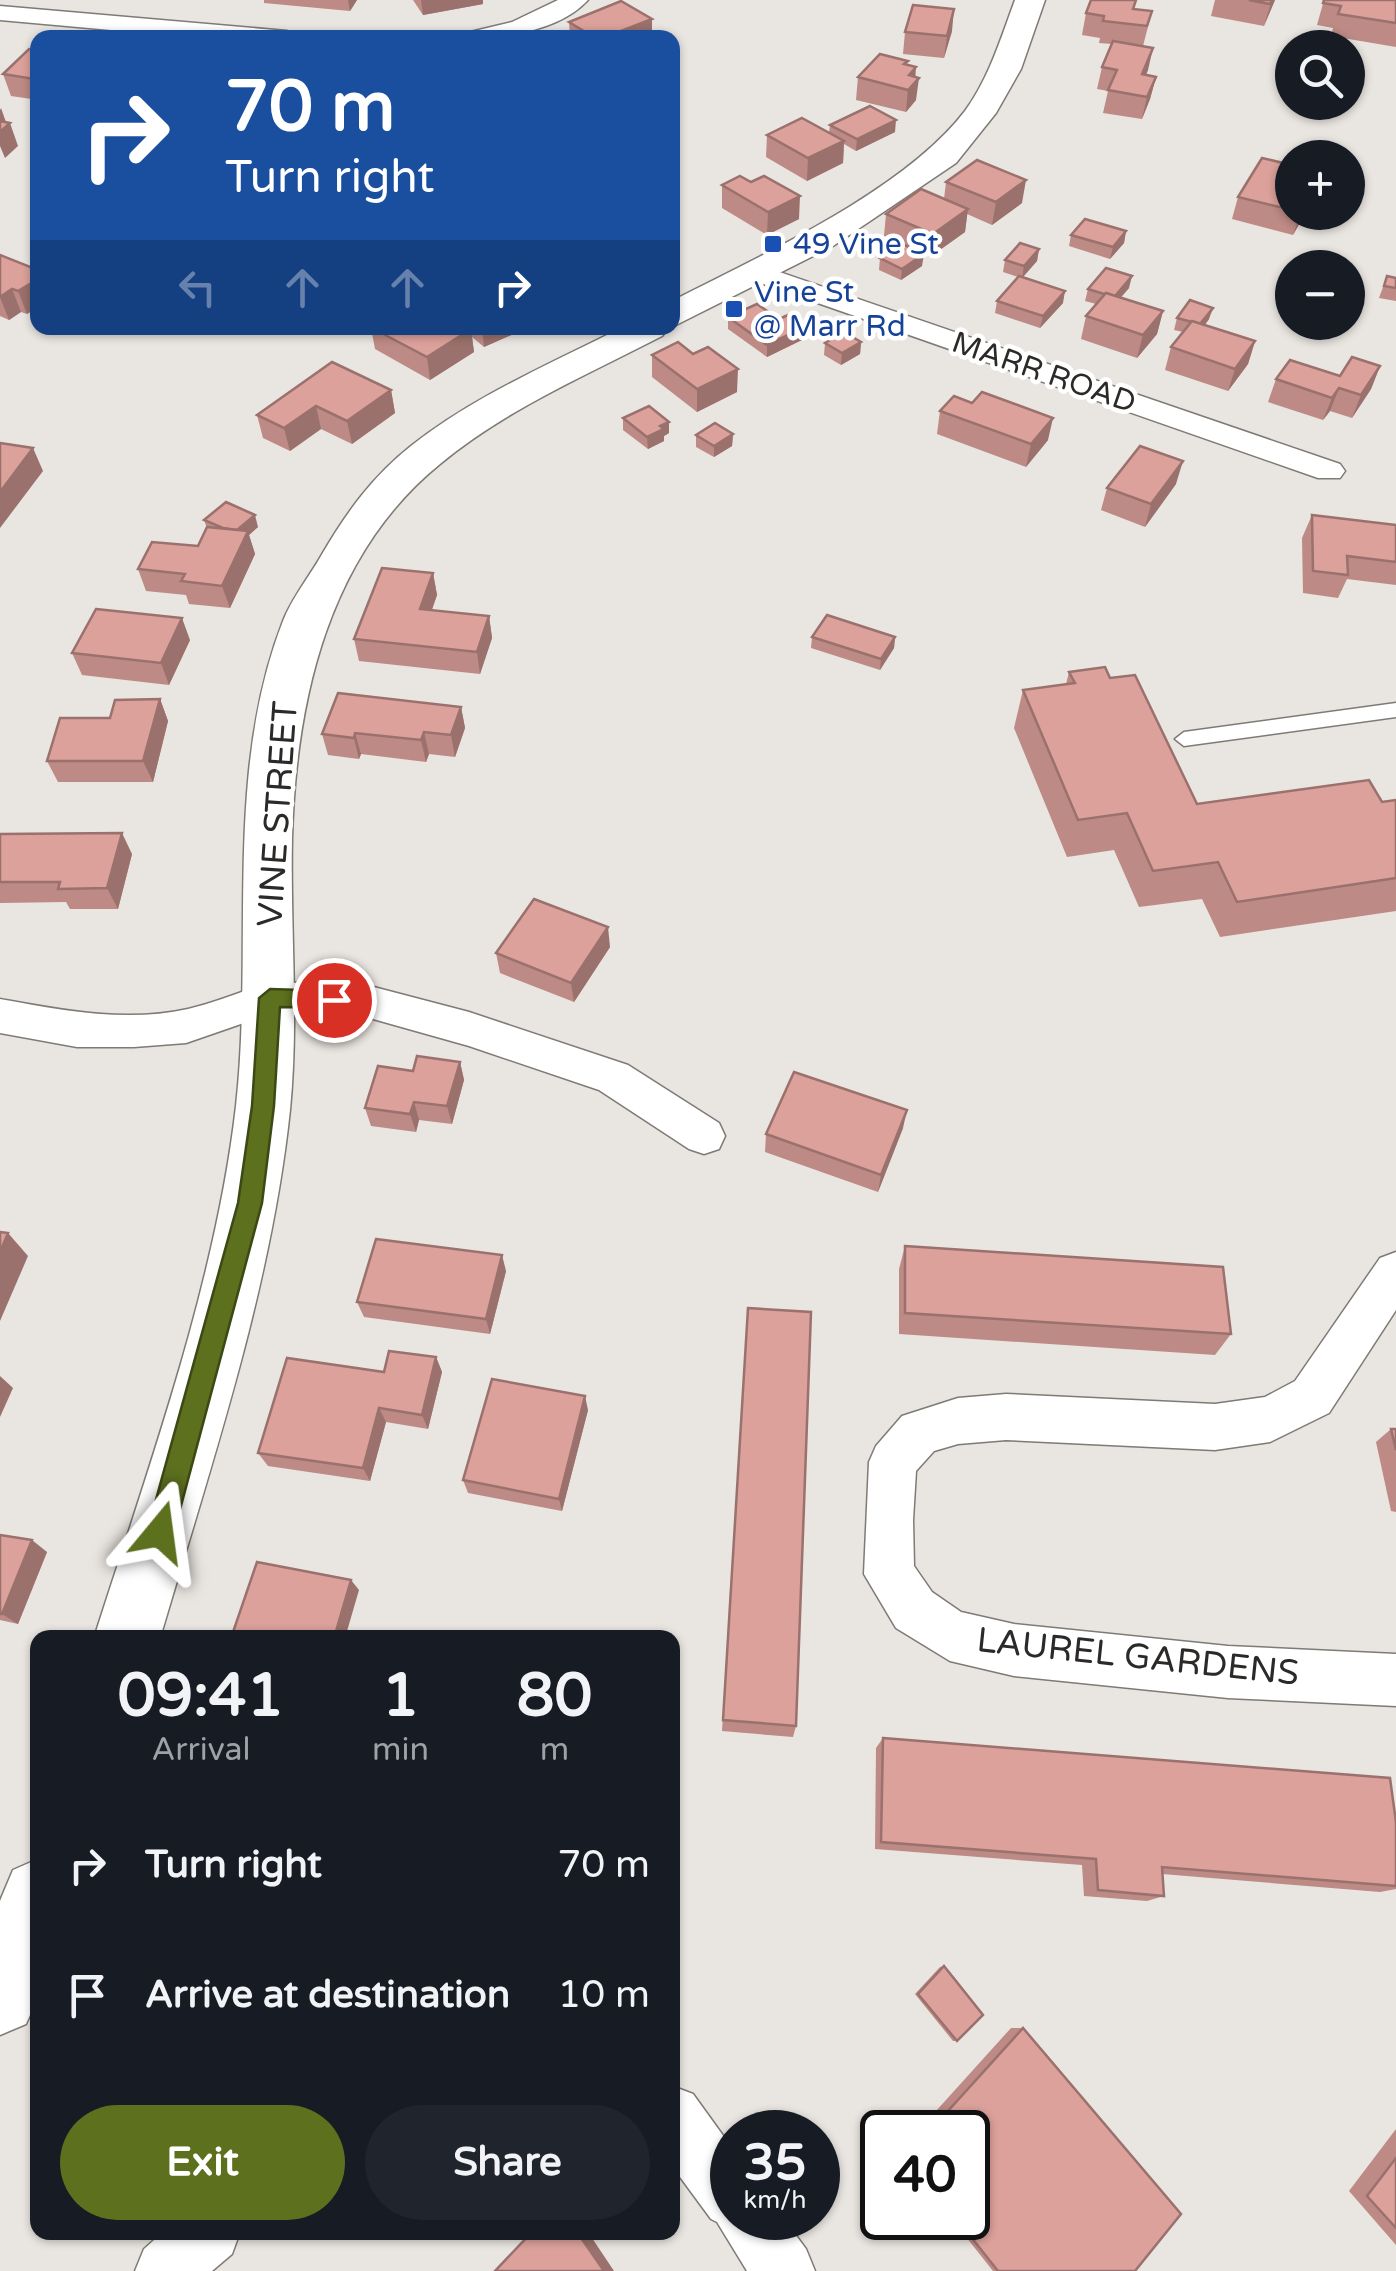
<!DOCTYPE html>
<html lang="en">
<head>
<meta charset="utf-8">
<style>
  :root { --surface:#171b24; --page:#20242c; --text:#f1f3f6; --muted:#9ea1a6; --accent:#5d701e }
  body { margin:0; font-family:"Varela Round",sans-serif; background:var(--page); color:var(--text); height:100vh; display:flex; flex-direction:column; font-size:38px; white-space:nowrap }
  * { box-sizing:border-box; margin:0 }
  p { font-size:32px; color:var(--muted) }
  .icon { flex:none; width:55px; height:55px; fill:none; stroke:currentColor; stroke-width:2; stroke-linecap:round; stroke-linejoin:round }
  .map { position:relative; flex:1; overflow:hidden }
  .sheet { position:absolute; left:30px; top:1630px; width:650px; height:610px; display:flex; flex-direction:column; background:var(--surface); border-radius:20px; box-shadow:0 2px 8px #0004 }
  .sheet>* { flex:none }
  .guide { position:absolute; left:30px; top:30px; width:650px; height:305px; border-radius:20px; box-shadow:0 2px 8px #0004; background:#1a4fa0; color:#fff; overflow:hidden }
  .controls { position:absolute; left:1275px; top:30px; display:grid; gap:20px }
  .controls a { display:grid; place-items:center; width:90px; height:90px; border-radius:50%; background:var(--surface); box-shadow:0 2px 8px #0004; font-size:50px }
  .speed { position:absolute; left:710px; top:2110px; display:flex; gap:20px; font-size:50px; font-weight:700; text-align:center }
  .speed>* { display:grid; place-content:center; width:130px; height:130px; border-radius:50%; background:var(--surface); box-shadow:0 2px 8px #0004; line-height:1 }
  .speed small { font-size:25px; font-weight:400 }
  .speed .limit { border:5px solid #111; border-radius:15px; background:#fff; color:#111 }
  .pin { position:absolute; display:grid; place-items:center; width:85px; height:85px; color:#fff; margin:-42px; border:5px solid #fff; border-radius:50%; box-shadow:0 2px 10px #0007 }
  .me { position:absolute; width:110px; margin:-55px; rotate:16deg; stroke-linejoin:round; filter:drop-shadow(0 0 8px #0008) }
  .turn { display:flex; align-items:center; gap:35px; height:210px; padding:0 30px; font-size:45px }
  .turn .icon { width:130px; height:130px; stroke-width:2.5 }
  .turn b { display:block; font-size:70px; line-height:85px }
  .lanes { display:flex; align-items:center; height:95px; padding:0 30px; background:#0003; justify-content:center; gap:50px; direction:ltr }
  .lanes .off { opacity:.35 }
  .eta { display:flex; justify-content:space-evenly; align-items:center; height:170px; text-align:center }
  .eta b { font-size:60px; font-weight:700; line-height:70px }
  .cta { display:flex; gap:20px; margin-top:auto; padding:20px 30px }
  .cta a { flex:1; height:115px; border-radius:60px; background:var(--accent); color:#fff; font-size:40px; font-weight:700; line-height:115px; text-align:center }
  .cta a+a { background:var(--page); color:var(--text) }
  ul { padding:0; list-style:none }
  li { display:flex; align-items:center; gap:30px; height:130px; padding:0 30px }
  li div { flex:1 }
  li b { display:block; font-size:38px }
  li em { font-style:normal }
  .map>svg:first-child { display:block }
</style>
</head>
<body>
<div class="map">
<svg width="1396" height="2271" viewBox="0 0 1396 2271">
  <rect width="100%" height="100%" fill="#e9e5e0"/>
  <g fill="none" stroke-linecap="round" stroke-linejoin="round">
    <defs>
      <path id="service" d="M1396,703V717L1184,746L1175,739L1184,732Z"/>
      <g id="minor">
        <path d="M558,0H588C558,32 503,38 462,38L466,33L512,22Z"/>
        <path d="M0,6L287,31L299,38H200L0,20Z"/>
        <path d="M759,265L1340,464L1345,471L1340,478H1318L749,279L745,273L749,267Z"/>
        <path d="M270,982L366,985L469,1012L628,1065L719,1123L725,1136L719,1149L704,1154L689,1149L599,1090L469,1046L366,1017L270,1014L186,1043L134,1047H77L0,1033V999C61,1010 126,1023 188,1009C215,1003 243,991 270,982Z"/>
        <path d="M1396,1252V1310L1329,1413L1270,1442L1215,1450L1006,1440L958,1444L934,1451L916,1471L913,1520L914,1566L932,1592L961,1612L1014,1624L1228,1646L1396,1654V1706L1228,1698L1014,1676L950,1661L896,1628L864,1574L869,1462L876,1446L902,1416L958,1398L1006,1394L1215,1404L1265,1397L1295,1381L1380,1258Z"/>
        <path d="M672,2086L693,2094L732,2148V2218H783L806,2249L815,2271H747L717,2222L711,2219L672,2166Z"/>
        <path d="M163,2232H240L232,2254L212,2271H135L144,2249Z"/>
      </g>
      <g id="tertiary">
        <path d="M1015,0H1045L1021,69L996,113L956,163L833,246L672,327V301C762,255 904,191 965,111C989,78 1001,38 1015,0Z"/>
        <path d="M621,328H668L662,336C587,375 506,409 440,464C328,555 296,700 292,838C290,929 299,1019 290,1110C271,1289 211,1465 160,1638H94C148,1469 216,1282 236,1106C254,945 223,775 283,621C292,598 309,577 321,556C346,513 372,477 411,446C474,396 550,364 621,328Z"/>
        <path d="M38,1859V1997L26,2024L0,2035V1901L13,1870Z"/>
      </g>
    </defs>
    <use href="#service" stroke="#7e7a75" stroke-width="3"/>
    <use href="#minor" stroke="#7e7a75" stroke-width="3"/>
    <use href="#tertiary" stroke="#7e7a75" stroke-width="3"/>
    <use href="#service" fill="#fff" fill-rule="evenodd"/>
    <use href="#minor" fill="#fff" fill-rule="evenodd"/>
    <use href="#tertiary" fill="#fff" fill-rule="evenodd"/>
  </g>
  <g fill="#bd8a85">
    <path d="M264,0H357L350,11L264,3Z"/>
    <path d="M413,0H483V4L423,15Z"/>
    <path d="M1215,0H1275L1264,26L1211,16Z"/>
    <path d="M1324,0H1396V47L1331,36L1333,28L1317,25Z"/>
    <path d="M1134,9L1152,11L1143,46L1148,70L1146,75L1156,77L1150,99L1142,119L1103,113L1108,91L1097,89L1102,67L1112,44L1099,43L1100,38L1082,35L1086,13Z"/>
    <path d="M569,22L652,38H570Z"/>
    <path d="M952,31L944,58L903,54L905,32Z"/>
    <path d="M38,51V100L11,96L3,74Z"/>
    <path d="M907,65L915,77L916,100L906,112L856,100L858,77Z"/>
    <path d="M830,125L895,132L856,151L844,144L843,163L807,181L766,157L767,135L829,133Z"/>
    <path d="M1292,165V212H1306L1293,235L1232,219L1238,197Z"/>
    <path d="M946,182L1022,203L992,225L967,214L965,232L930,257L906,246L922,266L901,280L879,270L880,258L902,244L884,236L886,214L944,199Z"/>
    <path d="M722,185L799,219L767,235L722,208Z"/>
    <path d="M1126,231L1124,243L1110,259L1069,246L1071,235Z"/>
    <path d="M1039,249L1037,261L1023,277L1063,303L1040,328L995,313L997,301L1018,277L1003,272L1005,260Z"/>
    <path d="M0,255L38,270V307L27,314L21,312L9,320L0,316Z"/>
    <path d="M1387,276L1396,278V301L1379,298Z"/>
    <path d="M1129,288L1121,297L1163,311L1157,334L1137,358L1081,339L1086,316L1096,304L1085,301L1088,289Z"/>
    <path d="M728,317L804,339L767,357L728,329Z"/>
    <path d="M1177,318L1209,319L1205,325L1255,341L1248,364L1228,391L1165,370L1171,347L1183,332L1174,330Z"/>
    <path d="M371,328H527L484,347L472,337L474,352L430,380L375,349Z"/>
    <path d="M861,342L860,354L841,365L824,355L825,343Z"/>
    <path d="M693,354L737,392L697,412L652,377V355Z"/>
    <path d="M1380,366L1371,389L1352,418L1330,411L1323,420L1268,402L1276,379L1340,376Z"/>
    <path d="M391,390L395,413L352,444L321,429L290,451L263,438L257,415Z"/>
    <path d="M972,403L1048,440L1026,467L937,434L940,411Z"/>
    <path d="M623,418L669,433L664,436V441L648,449L623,430Z"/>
    <path d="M733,434L732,446L714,457L696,447V435Z"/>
    <path d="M1176,484L1145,527L1101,510L1107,488Z"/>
    <path d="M1312,515L1396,525V585L1347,579L1338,598L1303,593L1302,538Z"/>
    <path d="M204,520L258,527L249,535L255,554L230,608L189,604L186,595L146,591L138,569L198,546L207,528Z"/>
    <path d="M433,573L437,595L432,610L489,616L492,638L480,674L359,661L354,639Z"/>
    <path d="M812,637H895L894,648L880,670L811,648Z"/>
    <path d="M190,640L169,685L82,675L72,653Z"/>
    <path d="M1069,672L1110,678L1197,804L1382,802L1396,800V911L1220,937L1202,899L1139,907L1114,850L1067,857L1014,728L1023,690L1066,684Z"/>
    <path d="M160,699L168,721L153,782H58L47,761L110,718Z"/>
    <path d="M461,707L465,728L455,757L429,754L426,762L361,754L359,759L328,755L322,734Z"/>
    <path d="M0,834L132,854L118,909H70L66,902L0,903Z"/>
    <path d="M610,947L574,1002L500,973L496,953Z"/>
    <path d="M460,1062L464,1080L452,1124L419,1120L416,1132L371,1126L365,1108L413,1071Z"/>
    <path d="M903,1128L878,1192L765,1152L766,1134Z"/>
    <path d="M905,1246L1231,1334L1215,1355L899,1334V1269Z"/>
    <path d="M506,1271L490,1334L364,1317L357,1302Z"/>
    <path d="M748,1308L796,1726L793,1737L722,1731Z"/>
    <path d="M436,1357L442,1372L428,1429L386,1422L370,1481L268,1466L258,1453L384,1372Z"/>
    <path d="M588,1410L562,1511L468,1493L463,1480Z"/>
    <path d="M1391,1429H1396V1512L1391,1511L1376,1442Z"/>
    <path d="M0,1535L47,1552L18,1624L0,1620Z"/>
    <path d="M883,1738L1396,1822V1889L1380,1892L1162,1874L1164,1896L1147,1901L1084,1896L1082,1865L875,1849L876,1748Z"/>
    <path d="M944,1966L957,2041H953L915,1994L940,1967Z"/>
    <path d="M1011,2028H1023L1135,2271H993L951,2218H968V2132H917Z"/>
    <path d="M1396,2129V2245L1349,2191Z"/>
  </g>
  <g fill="#9a716c">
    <path d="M348,0H357L350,11Z"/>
    <path d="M421,0H483V4L423,15Z"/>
    <path d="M1272,0H1275L1264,26Z"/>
    <path d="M954,9L952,31L944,58L947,36Z"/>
    <path d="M652,19V38H618V32Z"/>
    <path d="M1153,48L1148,70L1136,96L1142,74Z"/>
    <path d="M916,67L915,83L919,78L916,100L906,112L909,75Z"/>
    <path d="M1156,77L1150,99L1142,119L1147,97Z"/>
    <path d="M1,108L7,125L10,123L18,146L5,158L0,146V110Z"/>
    <path d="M896,120L895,132L856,151L857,139Z"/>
    <path d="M844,141L843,163L807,181L808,158Z"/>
    <path d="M1026,180L1022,203L992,225L996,202Z"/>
    <path d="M800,196L799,219L767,235L768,212Z"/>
    <path d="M968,209L965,232L930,257L933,234Z"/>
    <path d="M1301,212H1306L1293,235Z"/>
    <path d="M1126,231L1124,243L1110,259L1113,247Z"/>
    <path d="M1039,249L1037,261L1022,278L1024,266Z"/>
    <path d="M924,254L922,266L901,280L902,269Z"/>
    <path d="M1132,276L1129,288L1111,309L1114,297Z"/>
    <path d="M38,279V307L27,314L18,291Z"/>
    <path d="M12,289L21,312L9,320L0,297Z"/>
    <path d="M1065,291L1063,303L1040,328L1043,316Z"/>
    <path d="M1213,308L1209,319L1196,336L1200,325Z"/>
    <path d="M1163,311L1157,334L1137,358L1143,335Z"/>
    <path d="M805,327L804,339L767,357V345Z"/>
    <path d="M482,328H527L484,347Z"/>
    <path d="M471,329L474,352L430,380L427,357Z"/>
    <path d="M1255,341L1248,364L1228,391L1235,369Z"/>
    <path d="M861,342L860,354L841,365L842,353Z"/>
    <path d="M1380,366L1371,389L1352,418L1361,395Z"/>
    <path d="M738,369L737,392L697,412V389Z"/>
    <path d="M1339,388L1330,411L1323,420L1332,398Z"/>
    <path d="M391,390L395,413L352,444L347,421Z"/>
    <path d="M316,406L321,429L290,451L284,428Z"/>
    <path d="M1053,418L1048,440L1026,467L1031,444Z"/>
    <path d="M669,422V433L664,436V441L648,449L647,437L660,426Z"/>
    <path d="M733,434L732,446L714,457V446Z"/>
    <path d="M33,448L43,471L0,528V492Z"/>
    <path d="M1183,461L1176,484L1145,527L1151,504Z"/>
    <path d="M255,515L258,527L249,535L255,554L230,608L222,586L233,533Z"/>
    <path d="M433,573L437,595L424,631L420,609Z"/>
    <path d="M489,616L492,638L480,674L477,652Z"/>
    <path d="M182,618L190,640L169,685L161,663Z"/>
    <path d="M895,637L894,648L880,670L881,659Z"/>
    <path d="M160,699L168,721L153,782L143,761Z"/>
    <path d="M461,707L465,728L455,757L451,735Z"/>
    <path d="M424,732L429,754L426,762L421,740Z"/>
    <path d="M355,733L361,754L359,759L354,738Z"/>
    <path d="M122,833L132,854L118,909L107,888Z"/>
    <path d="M608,927L610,947L574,1002L571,983Z"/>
    <path d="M460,1062L464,1080L452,1124L447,1106Z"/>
    <path d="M414,1102L419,1120L416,1132L410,1114Z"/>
    <path d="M907,1110L903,1128L878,1192L881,1175Z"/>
    <path d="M8,1233L28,1256L0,1321V1252Z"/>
    <path d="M502,1255L506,1271L490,1334L486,1319Z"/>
    <path d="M436,1357L442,1372L428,1429L422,1415Z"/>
    <path d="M0,1376L13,1388L0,1417Z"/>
    <path d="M585,1396L588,1410L562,1511L559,1499Z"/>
    <path d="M379,1408L386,1422L370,1481L363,1468Z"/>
    <path d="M32,1540L47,1552L18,1624L2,1614Z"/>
    <path d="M351,1580L359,1590L345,1638H334Z"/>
    <path d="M577,2232H588L614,2271H604Z"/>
  </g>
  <g fill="#dca19b" stroke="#9a716c" stroke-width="2.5">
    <path d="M1091,0H1136L1133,9L1152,11L1147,26L1103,21L1104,16L1086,13Z"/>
    <path d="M1249,0H1272L1270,4Z"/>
    <path d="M1324,0H1396V23L1338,14L1341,6L1323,3Z"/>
    <path d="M621,1L652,19L618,32L626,38H595L569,22Z"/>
    <path d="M913,5L954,9L947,36L905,32Z"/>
    <path d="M65,32L99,37L59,38Z"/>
    <path d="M1113,41L1153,48L1142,74L1156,77L1147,97L1108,90L1117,70L1102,67Z"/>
    <path d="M29,49L38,51V76L34,79L3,74Z"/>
    <path d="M880,54L908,61L904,64L916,67L909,75L919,78L908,90L858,77Z"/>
    <path d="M870,106L896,120L857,139L830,125Z"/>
    <path d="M802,118L844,141L808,158L767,135Z"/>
    <path d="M0,121L10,123L0,132Z"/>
    <path d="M1262,158L1292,165V210L1238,197Z"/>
    <path d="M977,160L1026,180L996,202L946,182Z"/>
    <path d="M740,176L751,182L764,176L800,196L768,212L722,185Z"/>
    <path d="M921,189L968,209L933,234L886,214Z"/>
    <path d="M1085,219L1126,231L1113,247L1071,235Z"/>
    <path d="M1020,243L1039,249L1024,266L1005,260Z"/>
    <path d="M902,244L924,254L902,269L880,258Z"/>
    <path d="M0,255L38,270V279L18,291L12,289L0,297Z"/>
    <path d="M1106,268L1132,276L1115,296L1106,293L1104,294L1088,289Z"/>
    <path d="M1019,276L1065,291L1043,316L997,301Z"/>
    <path d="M1387,276L1396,278V288L1384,286Z"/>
    <path d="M1106,293L1163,311L1143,335L1086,316Z"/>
    <path d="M1190,300L1213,308L1200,324L1177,318Z"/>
    <path d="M757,304L779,319L788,315L805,327L767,345L728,317Z"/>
    <path d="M1192,321L1255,341L1235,369L1171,347Z"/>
    <path d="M372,328H468L471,329L427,357Z"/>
    <path d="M844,332L861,342L842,353L825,343Z"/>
    <path d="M678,342L693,354L708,347L738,369L697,389L652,355Z"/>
    <path d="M1352,357L1380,366L1361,395L1339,388L1332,398L1276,379L1290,360L1340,376Z"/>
    <path d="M332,362L391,390L347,421L316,406L284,428L257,415Z"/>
    <path d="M982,392L1053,418L1031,444L940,411L954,396L972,403Z"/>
    <path d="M649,406L669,422L660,426L664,429L647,437L623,418Z"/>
    <path d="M715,423L733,434L714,446L696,435Z"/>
    <path d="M0,443L33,448L0,492Z"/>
    <path d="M1140,446L1183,461L1151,504L1107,488Z"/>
    <path d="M226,502L255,515L237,530L223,528L204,520Z"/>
    <path d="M1312,515L1396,525V562L1347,556L1348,575L1313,571Z"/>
    <path d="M207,527L248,531L222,586L181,581L185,574L138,569L152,542L198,546Z"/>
    <path d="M382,568L433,573L420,609L489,616L477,652L354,639Z"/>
    <path d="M96,609L182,618L161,663L72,653Z"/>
    <path d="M827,615L895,637L881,659L812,637Z"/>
    <path d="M1105,667L1110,678L1135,675L1197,804L1369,780L1382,802L1396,800V878L1237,902L1218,862L1153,871L1127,813L1078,820L1023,690L1075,683L1069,672Z"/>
    <path d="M338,693L461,707L451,735L424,732L421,740L355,733L354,738L322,734Z"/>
    <path d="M160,699L143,761H47L60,718H110L115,700Z"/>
    <path d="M122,833L107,888L58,889L60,882H0V834Z"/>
    <path d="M534,899L608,927L571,983L496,953Z"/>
    <path d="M417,1056L460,1062L447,1106L414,1102L410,1114L365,1108L378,1066L413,1071Z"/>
    <path d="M794,1072L907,1110L881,1175L766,1134Z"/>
    <path d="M0,1232L8,1233L0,1252Z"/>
    <path d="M376,1239L502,1255L486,1319L357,1302Z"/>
    <path d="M905,1246L1223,1267L1231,1334L905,1313Z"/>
    <path d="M748,1308L811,1312L796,1726L723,1720Z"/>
    <path d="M389,1351L436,1357L422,1415L379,1408L363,1468L258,1453L287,1358L384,1372Z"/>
    <path d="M492,1379L585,1396L559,1499L463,1480Z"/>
    <path d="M1391,1429H1396V1450Z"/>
    <path d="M0,1535L32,1540L2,1614H0Z"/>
    <path d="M257,1562L351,1580L334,1638H231Z"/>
    <path d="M883,1738L1390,1778L1396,1822V1886L1162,1867L1164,1896L1098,1890L1096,1859L881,1842Z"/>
    <path d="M944,1966L983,2015L957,2041L918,1994Z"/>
    <path d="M1023,2028L1181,2214L1135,2271H998L956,2218H968V2132H929Z"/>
    <path d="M1396,2158V2228L1367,2196Z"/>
    <path d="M532,2232H577L604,2271H495Z"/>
  </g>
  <path fill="#5d701e" stroke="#3c4914" stroke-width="2.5" d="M270,989L334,991L345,1000L334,1008L280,1007L274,1106L262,1203L174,1532L170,1541L160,1545L151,1541L147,1532L238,1203L252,1106L259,998Z"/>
  <g fill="#1a4fb4" stroke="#fff" stroke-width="4">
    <rect x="763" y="234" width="20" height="20" rx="5"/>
    <rect x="724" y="299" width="20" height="20" rx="5"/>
  </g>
  <g text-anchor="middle" stroke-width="9" stroke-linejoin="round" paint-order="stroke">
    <g font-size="30" fill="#164399" stroke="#fff" text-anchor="start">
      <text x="793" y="254">49 Vine St</text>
      <text x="754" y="302">Vine St<tspan x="754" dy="34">@ Marr Rd</tspan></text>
    </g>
    <g font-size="30" fill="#2c2a28" stroke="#fff">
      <text transform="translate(1044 372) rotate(19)" y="10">MARR ROAD</text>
    </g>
    <g font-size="35" fill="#2c2a28" stroke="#fff">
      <text transform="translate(277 814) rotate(-86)" y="12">VINE STREET</text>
      <text transform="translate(1138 1656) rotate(6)" y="12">LAUREL GARDENS</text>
    </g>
  </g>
</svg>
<div class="controls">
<a><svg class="icon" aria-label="search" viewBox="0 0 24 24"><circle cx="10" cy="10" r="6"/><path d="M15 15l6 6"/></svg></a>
<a>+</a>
<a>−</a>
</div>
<div class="speed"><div>35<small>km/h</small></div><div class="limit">40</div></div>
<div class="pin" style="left:334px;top:1000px;background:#d93025"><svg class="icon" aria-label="arrive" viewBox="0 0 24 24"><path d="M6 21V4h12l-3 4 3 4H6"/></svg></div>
<svg class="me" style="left:160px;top:1532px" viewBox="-20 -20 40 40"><path d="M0-17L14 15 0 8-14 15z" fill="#5d701e" stroke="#fff" stroke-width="4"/></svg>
<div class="guide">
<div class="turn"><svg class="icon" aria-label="right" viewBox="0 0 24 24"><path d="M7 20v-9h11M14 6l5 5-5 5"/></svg><div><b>70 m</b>Turn right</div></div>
<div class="lanes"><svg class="icon off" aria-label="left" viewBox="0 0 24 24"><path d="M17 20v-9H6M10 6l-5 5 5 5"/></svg><svg class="icon off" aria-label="ahead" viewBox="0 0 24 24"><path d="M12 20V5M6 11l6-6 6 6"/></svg><svg class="icon off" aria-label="ahead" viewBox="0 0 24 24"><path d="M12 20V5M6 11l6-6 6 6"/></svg><svg class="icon" aria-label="right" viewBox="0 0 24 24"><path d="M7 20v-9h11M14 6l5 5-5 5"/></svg></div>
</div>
<section class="sheet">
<div class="eta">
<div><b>09:41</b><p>Arrival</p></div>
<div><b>1</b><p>min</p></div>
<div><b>80</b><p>m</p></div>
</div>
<ul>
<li><svg class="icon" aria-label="right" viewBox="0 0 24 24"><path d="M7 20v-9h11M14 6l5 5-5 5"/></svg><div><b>Turn right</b></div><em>70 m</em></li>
<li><svg class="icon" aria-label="arrive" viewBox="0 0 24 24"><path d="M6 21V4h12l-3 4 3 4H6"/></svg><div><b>Arrive at destination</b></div><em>10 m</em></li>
</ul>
<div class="cta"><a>Exit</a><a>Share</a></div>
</section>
</div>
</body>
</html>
